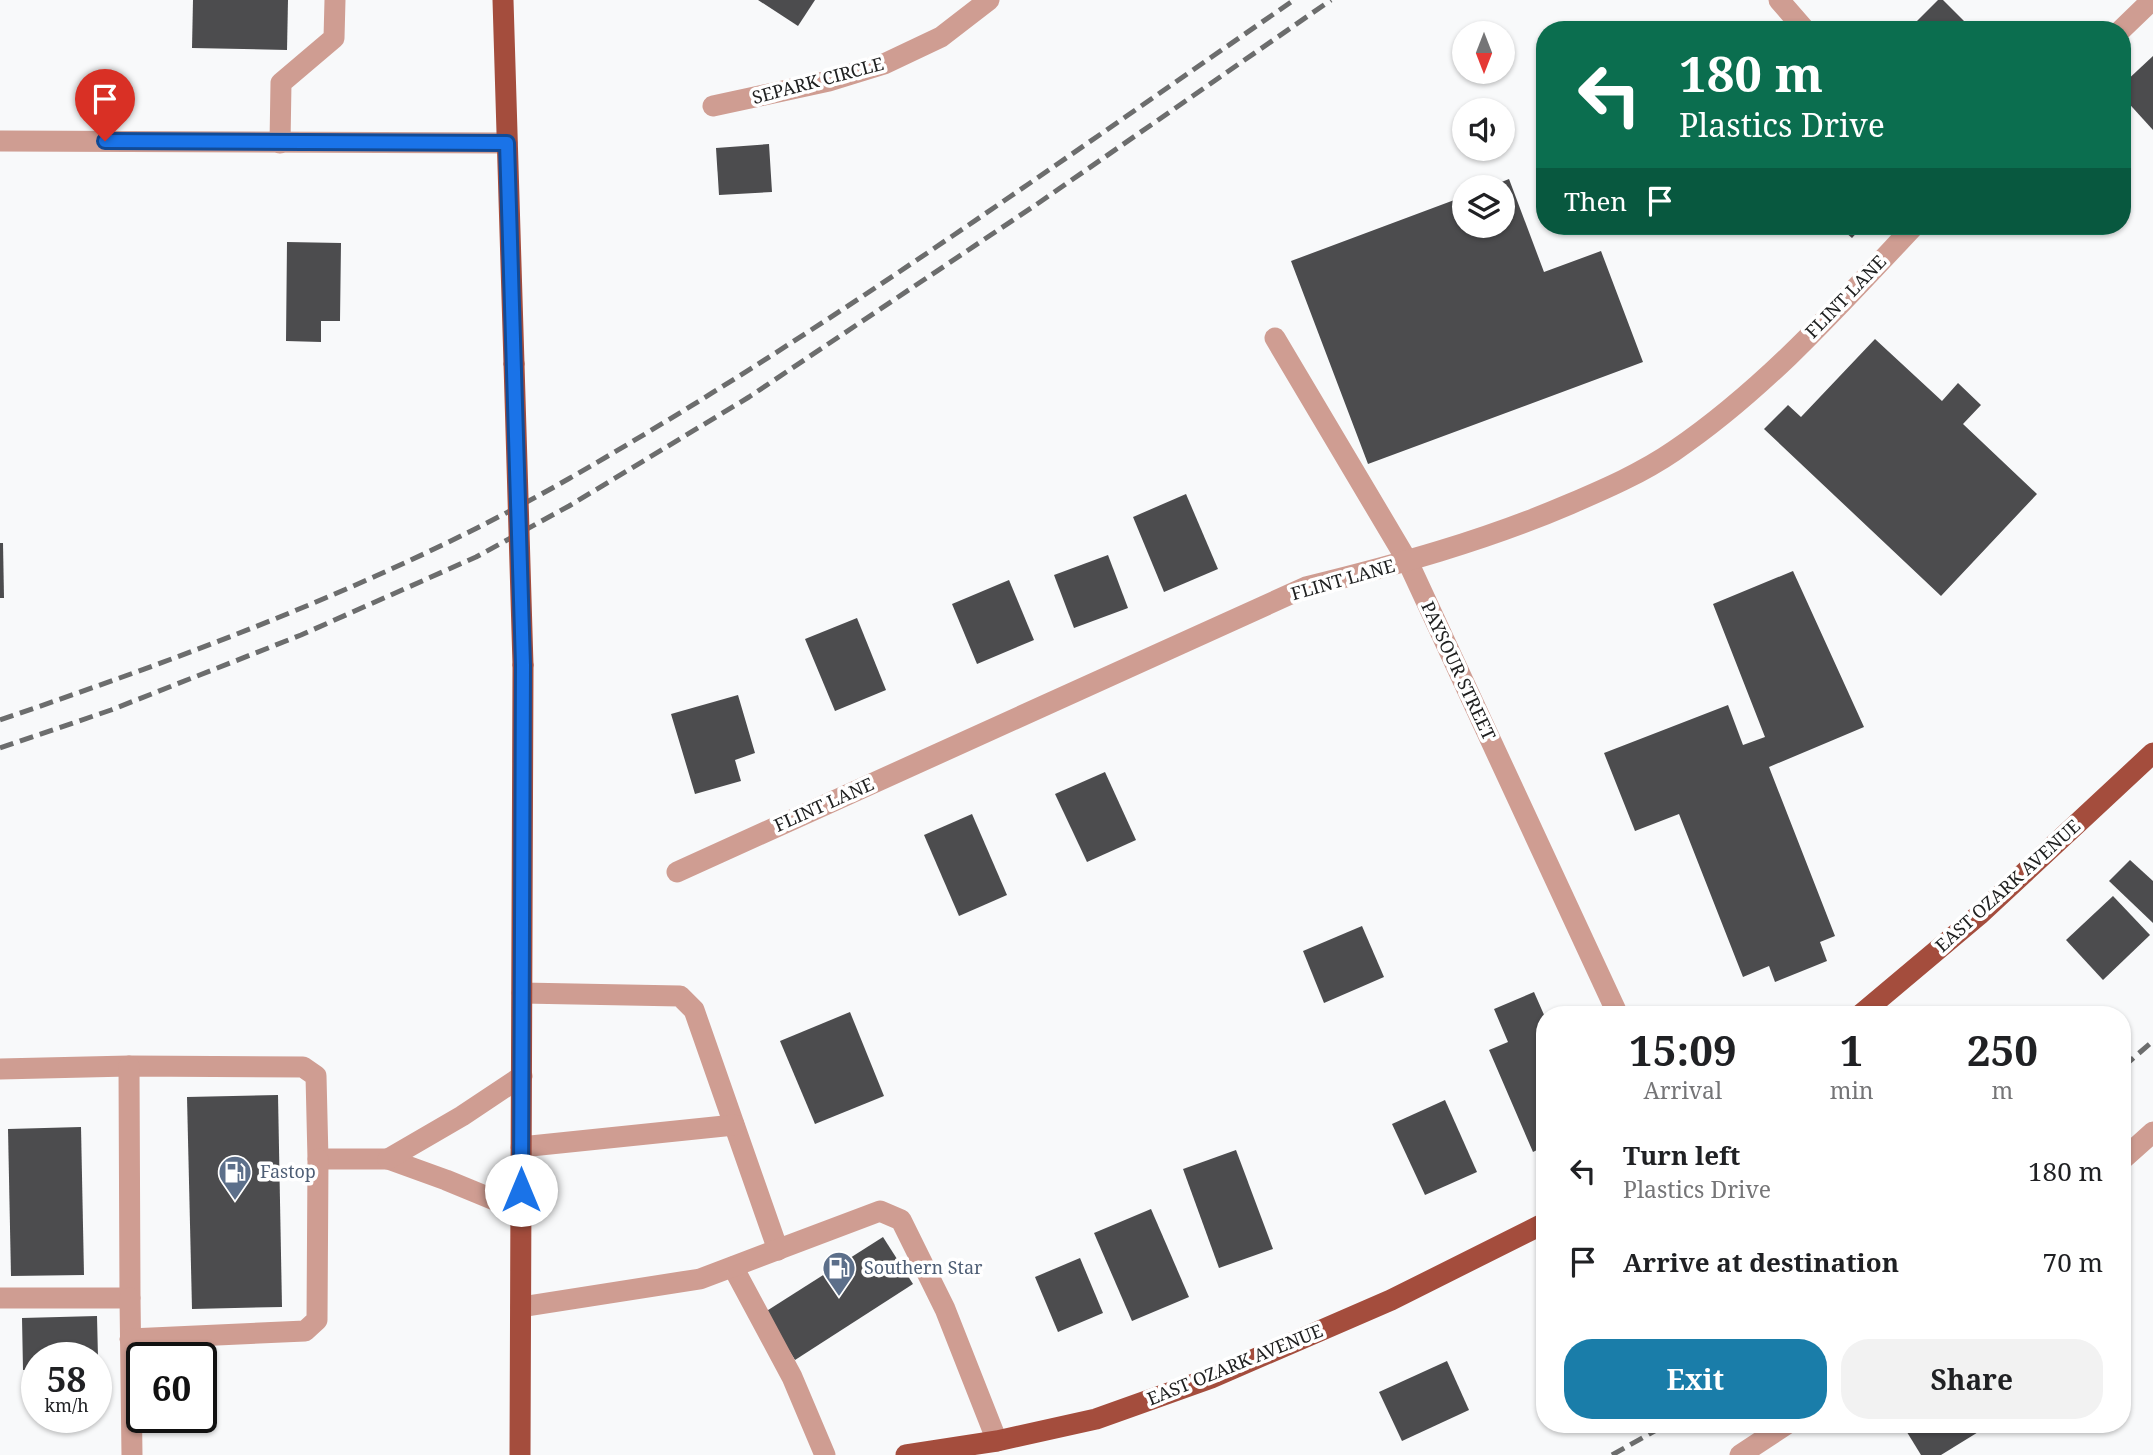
<!DOCTYPE html>
<html lang="en">
<head>
<meta charset="utf-8">
<style>
  :root { --surface:#fff; --page:#f2f2f2; --text:#202124; --muted:#757577; --accent:#1a7da9 }
  body { margin:0; font-family:"Noto Serif",serif; background:var(--page); color:var(--text); height:100vh; display:flex; flex-direction:column; font-size:26px; white-space:nowrap }
  * { box-sizing:border-box; margin:0 }
  p { font-size:23px; color:var(--muted) }
  .icon { flex:none; width:38px; height:38px; fill:none; stroke:currentColor; stroke-width:2; stroke-linecap:round; stroke-linejoin:round }
  .map { position:relative; flex:1; overflow:hidden }
  .panel { position:absolute; left:1536px; top:1006px; width:595px; height:427px; display:flex; flex-direction:column; background:var(--surface); border-radius:28px; box-shadow:0 2px 5px #0004 }
  .panel>* { flex:none }
  .top-card { position:absolute; left:1536px; top:21px; width:595px; height:214px; border-radius:28px; box-shadow:0 2px 5px #0004; background:#0b6e4f; color:#fff; overflow:hidden }
  .needle { width:46px; rotate:180deg }
  .tools { position:absolute; left:1452px; top:21px; display:grid; gap:14px }
  .tools a { display:grid; place-items:center; width:63px; height:63px; border-radius:50%; background:var(--surface); box-shadow:0 2px 5px #0004; font-size:35px }
  .speed { position:absolute; left:21px; top:1342px; display:flex; gap:14px; font-size:35px; font-weight:700; text-align:center }
  .speed>* { display:grid; place-content:center; width:91px; height:91px; border-radius:50%; background:var(--surface); box-shadow:0 2px 5px #0004; line-height:1 }
  .speed small { font-size:18px; font-weight:400 }
  .speed .limit { border:4px solid #111; border-radius:10px; background:#fff; color:#111 }
  .pin { position:absolute; display:grid; place-items:center; width:60px; height:60px; color:#fff; margin:-72px -30px; border-radius:50% 50% 50% 0; rotate:-45deg; box-shadow:0 0 7px #0007 }
  .pin .icon { rotate:45deg }
  .me { position:absolute; width:77px; margin:-38px; rotate:0deg; stroke-linejoin:round; filter:drop-shadow(0 0 5px #0008) }
  .turn { display:flex; align-items:center; gap:24px; height:147px; padding:0 28px; font-size:32px }
  .turn .icon { width:91px; height:91px; stroke-width:2.5 }
  .turn b { display:block; font-size:49px; line-height:60px }
  .then { display:flex; align-items:center; height:66px; padding:0 28px; background:#0003; gap:14px; font-size:26px }
  .eta { display:flex; justify-content:space-evenly; align-items:center; height:119px; text-align:center }
  .eta b { font-size:42px; font-weight:700; line-height:49px }
  .button { display:flex; gap:14px; margin-top:auto; padding:14px 28px }
  .button a { flex:1; height:80px; border-radius:28px; background:var(--accent); color:#fff; font-size:28px; font-weight:700; line-height:80px; text-align:center }
  .button a+a { background:var(--page); color:var(--text) }
  ul { padding:0; list-style:none }
  li { display:flex; align-items:center; gap:21px; height:91px; padding:0 28px }
  li div { flex:1 }
  li b { display:block; font-size:26px }
  li em { font-style:normal }
  .map>svg:first-child { display:block }
</style>
</head>
<body>
<div class="map">
<svg width="2153" height="1455" viewBox="0 0 2153 1455">
  <rect width="100%" height="100%" fill="#f8f9fa"/>
  <g fill="#4c4c4e">
    <path d="M193,0H288L287,50L192,48Z"/>
    <path d="M758,0H815L798,26Z"/>
    <path d="M1938,0H1943L1973,30H1908Z"/>
    <path d="M2153,56V130L2123,97V84Z"/>
    <path d="M769,144L772,192L719,195L716,148Z"/>
    <path d="M1509,179L1544,272L1601,251L1643,362L1368,464L1291,261L1465,196V226H1503V187H1489Z"/>
    <path d="M1838,226H1863L1852,238Z"/>
    <path d="M287,242L341,243L340,321H321V342L286,341Z"/>
    <path d="M1875,339L1942,401L1958,383L1981,405L1963,424L2037,494L1941,596L1764,429L1788,405L1801,417Z"/>
    <path d="M1186,494L1218,569L1164,592L1133,517Z"/>
    <path d="M0,543H3L4,598H0Z"/>
    <path d="M1108,555L1128,608L1074,628L1054,575Z"/>
    <path d="M1793,571L1864,727L1769,767L1835,936L1820,942L1827,961L1775,982L1769,966L1743,977L1679,814L1635,831L1604,753L1728,705L1743,745L1765,737L1713,604Z"/>
    <path d="M1009,580L1034,640L977,664L952,604Z"/>
    <path d="M857,618L886,690L835,711L805,639Z"/>
    <path d="M738,695L755,753L735,760L741,781L695,794L671,714Z"/>
    <path d="M1105,772L1136,840L1087,862L1055,794Z"/>
    <path d="M972,814L1007,895L959,916L924,835Z"/>
    <path d="M2130,860L2153,881V923L2109,881Z"/>
    <path d="M2113,896L2150,935L2103,980L2066,940Z"/>
    <path d="M1362,926L1384,977L1324,1003L1303,951Z"/>
    <path d="M1534,992L1545,1017V1146L1533,1152L1489,1050L1508,1042L1494,1009Z"/>
    <path d="M850,1012L884,1096L815,1124L780,1041Z"/>
    <path d="M278,1095L282,1307L192,1309L187,1097Z"/>
    <path d="M1445,1100L1477,1172L1425,1195L1392,1124Z"/>
    <path d="M81,1127L84,1275L11,1276L8,1129Z"/>
    <path d="M1236,1150L1273,1249L1219,1268L1183,1169Z"/>
    <path d="M1151,1209L1189,1297L1132,1321L1094,1233Z"/>
    <path d="M883,1237L913,1284L795,1360L765,1312Z"/>
    <path d="M1080,1258L1103,1313L1058,1332L1035,1277Z"/>
    <path d="M97,1316L98,1358H37V1370H23L22,1318Z"/>
    <path d="M1447,1361L1469,1410L1402,1441L1379,1392Z"/>
    <path d="M1902,1424H1987L1988,1426L1941,1455H1921Z"/>
  </g>
  <g fill="none" stroke-linecap="round" stroke-linejoin="round">
    <g stroke="#cf9d92" stroke-width="21">
      <path d="M1779,0L1805,30"/>
      <path d="M2121,30L2152,0"/>
      <path d="M713,106L829,81L884,64L941,37L989,0"/>
      <path d="M0,141L507,143"/>
      <path d="M280,143L281,83L334,38L335,0"/>
      <path d="M1275,338L1408,562L1618,1015"/>
      <path d="M677,872L1306,587C1396,565 1484,541 1570,504C1605,489 1642,473 1674,451C1765,389 1839,306 1914,226"/>
      <path d="M522,993L680,996L694,1010L778,1250"/>
      <path d="M0,1069L129,1066L303,1067L316,1076L318,1159H388L446,1180L521,1211"/>
      <path d="M521,1147L734,1125"/>
      <path d="M388,1159L462,1116L522,1076"/>
      <path d="M2123,1159L2153,1132"/>
      <path d="M733,1267L792,1377L825,1455"/>
      <path d="M0,1298H130L129,1066"/>
      <path d="M130,1298L132,1455"/>
      <path d="M521,1307L700,1279L880,1211L901,1220L945,1309L997,1441"/>
      <path d="M130,1339L305,1331L317,1320L318,1159"/>
      <path d="M1740,1455L1787,1424"/>
    </g>
    <g stroke="#a44d3d" stroke-width="21">
      <path d="M503,0L514,364"/>
      <path d="M1860,1015L1979,915L2153,753"/>
      <path d="M520,1455L523,665"/>
      <path d="M906,1455L997,1441L1096,1419L1211,1378L1391,1300L1545,1223"/>
    </g>
    <g stroke="#6c6d6d" stroke-width="5" stroke-dasharray="14 7" stroke-linecap="butt">
      <path d="M0,720C195,653 390,581 570,478C821,334 1056,164 1294,0"/>
      <path d="M0,748L111,710L301,635L476,557L569,506L749,397L1040,202L1331,0"/>
      <path d="M2123,1067L2153,1041"/>
      <path d="M1612,1455L1667,1424"/>
    </g>
    <path stroke="#a44d3d" stroke-width="21" d="M514,364L523,665"/>
  </g>
  <g fill="none" stroke-linecap="round" stroke-linejoin="round">
    <defs>
      <path id="route" d="M105,141L507,143L523,665L521,1190"/>
    </defs>
    <use href="#route" stroke="#114b97" stroke-width="18"/>
    <use href="#route" stroke="#1a73e8" stroke-width="12"/>
  </g>
  <defs>
    <symbol id="fuel-pin" viewBox="-11 -11 22 30"><path d="M0 17L-7.5 6A9.5 9.5 0 1 1 7.5 6Z" fill="#5c6f8a" stroke="#fff"/><path d="M-5.5-6h7V0h2V4h1.3V-2.5L3-4.5l.8-.8L6-3V5H2.5V1h-1V6h-7ZM-4.2-4.7v3.2H.2V-4.7Z" fill="#fff"/></symbol>
  </defs>
  <g fill-rule="evenodd">
    <use href="#fuel-pin" x="216" y="1153" width="38" height="52"/>
    <use href="#fuel-pin" x="820" y="1249" width="38" height="52"/>
  </g>
  <g text-anchor="middle" stroke-width="7" stroke-linejoin="round" paint-order="stroke">
    <g font-size="18" fill="#202121" stroke="#fff">
      <text transform="translate(818 81) rotate(-15)" y="6">SEPARK CIRCLE</text>
      <text transform="translate(1846 297) rotate(-46)" y="6">FLINT LANE</text>
      <text transform="translate(1343 580) rotate(-16)" y="6">FLINT LANE</text>
      <text transform="translate(1458 671) rotate(65)" y="6">PAYSOUR STREET</text>
      <text transform="translate(824 805) rotate(-24)" y="6">FLINT LANE</text>
      <text transform="translate(2008 886) rotate(-42)" y="6">EAST OZARK AVENUE</text>
      <text transform="translate(1235 1365) rotate(-22)" y="6">EAST OZARK AVENUE</text>
    </g>
    <g font-size="18" fill="#4e5e75" stroke="#fff" text-anchor="start">
      <text x="260" y="1178">Fastop</text>
      <text x="864" y="1274">Southern Star</text>
    </g>
  </g>
</svg>
<div class="tools">
<a><svg class="needle" viewBox="-14 -14 28 28"><path d="M0-13l5 13h-10z" fill="#e53935"/><path d="M0 13l5-13h-10z" fill="#757577"/></svg></a>
<a><svg class="icon" aria-label="sound" viewBox="0 0 24 24"><path d="M4 9h4l5-4v14l-5-4H4zM17 9q2 3 0 6"/></svg></a>
<a><svg class="icon" aria-label="layers" viewBox="0 0 24 24"><path d="M12 4l9 5-9 5-9-5zM3 14l9 5 9-5"/></svg></a>
</div>
<div class="speed"><div>58<small>km/h</small></div><div class="limit">60</div></div>
<div class="pin" style="left:105px;top:141px;background:#d93025"><svg class="icon" aria-label="arrive" viewBox="0 0 24 24"><path d="M6 21V4h12l-3 4 3 4H6"/></svg></div>
<svg class="me" style="left:521px;top:1190px" viewBox="-20 -20 40 40"><circle r="19" fill="#fff"/><path d="M0-13L10 11 0 6-10 11z" fill="#1a73e8"/></svg>
<div class="top-card">
<div class="turn"><svg class="icon" aria-label="left" viewBox="0 0 24 24"><path d="M17 20v-9H6M10 6l-5 5 5 5"/></svg><div><b>180 m</b>Plastics Drive</div></div>
<div class="then">Then<svg class="icon" aria-label="arrive" viewBox="0 0 24 24"><path d="M6 21V4h12l-3 4 3 4H6"/></svg></div>
</div>
<section class="panel">
<div class="eta">
<div><b>15:09</b><p>Arrival</p></div>
<div><b>1</b><p>min</p></div>
<div><b>250</b><p>m</p></div>
</div>
<ul>
<li><svg class="icon" aria-label="left" viewBox="0 0 24 24"><path d="M17 20v-9H6M10 6l-5 5 5 5"/></svg><div><b>Turn left</b><p>Plastics Drive</p></div><em>180 m</em></li>
<li><svg class="icon" aria-label="arrive" viewBox="0 0 24 24"><path d="M6 21V4h12l-3 4 3 4H6"/></svg><div><b>Arrive at destination</b></div><em>70 m</em></li>
</ul>
<div class="button"><a>Exit</a><a>Share</a></div>
</section>
</div>
</body>
</html>
